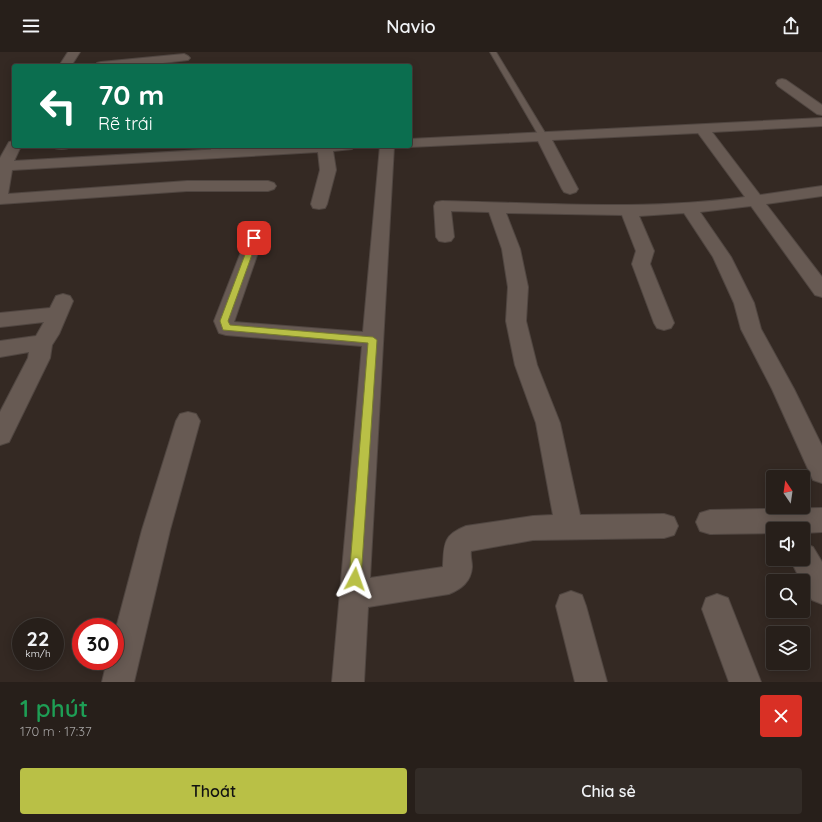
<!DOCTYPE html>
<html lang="vi">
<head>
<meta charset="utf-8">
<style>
  :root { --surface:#271f1a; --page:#332c27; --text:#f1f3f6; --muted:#a4a2a2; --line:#433d39; --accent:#b9c046 }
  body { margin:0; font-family:Quicksand,sans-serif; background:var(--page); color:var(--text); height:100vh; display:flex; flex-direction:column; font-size:15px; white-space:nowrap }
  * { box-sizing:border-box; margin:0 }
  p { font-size:13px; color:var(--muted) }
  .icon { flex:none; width:22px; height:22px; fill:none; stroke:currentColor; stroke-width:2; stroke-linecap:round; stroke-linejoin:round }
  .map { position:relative; height:630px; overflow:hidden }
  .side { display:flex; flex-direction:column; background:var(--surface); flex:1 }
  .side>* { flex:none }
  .banner { position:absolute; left:12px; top:12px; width:400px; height:84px; border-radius:4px; box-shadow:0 2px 10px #0003,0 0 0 1px var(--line); background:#0b6e4f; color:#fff; overflow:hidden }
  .needle { width:26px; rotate:347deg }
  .controls { position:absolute; left:766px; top:418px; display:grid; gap:8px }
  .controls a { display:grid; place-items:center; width:44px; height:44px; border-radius:4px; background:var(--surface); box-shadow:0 2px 10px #0003,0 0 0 1px var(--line); font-size:20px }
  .speed { position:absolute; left:12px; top:566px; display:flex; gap:8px; font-size:20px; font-weight:700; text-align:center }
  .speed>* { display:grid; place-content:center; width:52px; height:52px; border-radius:50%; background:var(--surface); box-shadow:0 2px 10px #0003,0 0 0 1px var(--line); line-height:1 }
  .speed small { font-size:10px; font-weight:400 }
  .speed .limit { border:6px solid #d22; background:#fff; color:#111 }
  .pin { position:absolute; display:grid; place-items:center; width:34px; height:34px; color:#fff; margin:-17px; border-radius:8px; box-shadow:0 2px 6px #0006 }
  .me { position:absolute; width:44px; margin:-22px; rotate:4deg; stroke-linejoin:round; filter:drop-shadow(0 0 3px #0008) }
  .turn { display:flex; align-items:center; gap:14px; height:84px; padding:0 20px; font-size:18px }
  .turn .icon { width:52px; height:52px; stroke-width:2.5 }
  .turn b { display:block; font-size:28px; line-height:34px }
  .round { display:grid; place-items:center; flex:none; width:42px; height:42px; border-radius:4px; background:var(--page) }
  .headline { display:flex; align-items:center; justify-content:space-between; height:68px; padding:0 20px }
  h1 { font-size:24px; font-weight:600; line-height:30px; color:#1e9e55 }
  .cta { display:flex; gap:8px; margin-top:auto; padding:8px 20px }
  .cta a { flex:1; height:46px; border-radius:4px; background:var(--accent); color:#111; font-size:16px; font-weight:600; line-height:46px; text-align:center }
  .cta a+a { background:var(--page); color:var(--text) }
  header { display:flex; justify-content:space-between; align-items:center; height:52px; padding:0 20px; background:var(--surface); font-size:18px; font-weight:600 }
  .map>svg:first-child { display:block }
</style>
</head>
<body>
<header><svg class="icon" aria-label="menu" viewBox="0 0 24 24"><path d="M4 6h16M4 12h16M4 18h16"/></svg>Navio<svg class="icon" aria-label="share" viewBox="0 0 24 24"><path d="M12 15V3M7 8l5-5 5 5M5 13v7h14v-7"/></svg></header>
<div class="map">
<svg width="822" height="630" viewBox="0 0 822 630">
  <rect width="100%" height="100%" fill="#342923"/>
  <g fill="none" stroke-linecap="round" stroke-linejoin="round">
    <defs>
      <g id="service">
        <path d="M490,0H496L547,84L546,86H543L539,84Z"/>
        <path d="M51,94H72C67,98 56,98 51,94Z"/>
        <path d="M209,94H217L221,101L217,103H214Z"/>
      </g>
      <g id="minor">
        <path d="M68,0H80L71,14H59Z"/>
        <path d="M184,2L188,4L190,6L188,8L138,14H95L97,11L101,10Z"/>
        <path d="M782,27L786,28L822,53V63L817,62L778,34L776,31L778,28Z"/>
        <path d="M822,66V74L712,80L760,143L822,134V144L766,152L822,225V245L815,243L751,154L700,160L731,205L754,251L761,277L794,337L822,394V431L813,428L772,337L741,277L734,251L713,205L684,161L639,164L654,199L650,212L674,271L671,276L664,278L657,276L654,271L632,212L636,199L622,163L506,161L520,197L528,235L526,269L537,313L560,371L580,463L664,462L674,465L678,474L674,483L664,486L533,488L471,499C470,504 472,509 472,515C471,530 461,537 449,542L368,555L364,630H332L362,294L226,283L219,281L214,269L248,182L254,181L260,182L263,186L234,270L363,280L380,94H394L370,526L443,515C444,492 443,483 466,474L533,464L553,463L536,371L515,313L506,269L508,235L502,197L489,160L451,159L454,185L451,189L445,190L439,189L436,185L434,154L436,150L442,149C543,151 644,159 745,145L698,81L552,88L578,137L576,140L570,142L564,140L562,137L538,89L410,95L405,94H410V87Z"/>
        <path d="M14,89V94H21L14,109L271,94H354L352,97L333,99L336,118L327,152L325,156L319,157L313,156L311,152L320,118L318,100L12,118L8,142L187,129H268L274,131L276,134L274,137L268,139H187L0,152V106L9,90Z"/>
        <path d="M63,242L70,244L73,249L59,282L52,293L50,306L9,390L0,393V360L28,306L29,300L0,305V289L36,284L44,270L0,275V261L50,256L56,244Z"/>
        <path d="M188,360L196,362L200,369L170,478L134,630H102L107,609H115V580L142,478L176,369L180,362Z"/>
        <path d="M822,456V480L803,481V477H773V481L710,482L700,479L696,470L700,461L710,458Z"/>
        <path d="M803,491L813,495L822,510V552L812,548L803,532V529H801L790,507H803Z"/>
        <path d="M571,539L582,543L586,554L607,630H575L556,554L560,543Z"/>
        <path d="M717,542L728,546L761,630H729L702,557L706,546Z"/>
      </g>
    </defs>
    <use href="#service" stroke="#504641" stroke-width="2"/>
    <use href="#minor" stroke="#504641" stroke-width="2"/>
    <use href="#service" fill="#675a53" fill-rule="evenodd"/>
    <use href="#minor" fill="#675a53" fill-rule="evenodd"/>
  </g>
  <path fill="#b9c046" stroke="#787d2e" d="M252,184H254L258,186L228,269L230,273L373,285L377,288L361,527L360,531L355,533L351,531L349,527L368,291L223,278L220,269Z"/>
</svg>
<div class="controls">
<a><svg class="needle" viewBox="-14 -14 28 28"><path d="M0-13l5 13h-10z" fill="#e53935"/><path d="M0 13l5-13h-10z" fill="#a4a2a2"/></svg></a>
<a><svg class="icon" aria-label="sound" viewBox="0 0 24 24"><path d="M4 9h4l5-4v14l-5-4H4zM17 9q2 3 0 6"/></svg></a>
<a><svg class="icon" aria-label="search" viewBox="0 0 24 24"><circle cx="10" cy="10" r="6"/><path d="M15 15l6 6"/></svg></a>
<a><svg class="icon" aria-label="layers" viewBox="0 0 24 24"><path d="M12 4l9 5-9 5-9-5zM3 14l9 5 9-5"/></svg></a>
</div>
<div class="speed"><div>22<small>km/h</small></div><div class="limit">30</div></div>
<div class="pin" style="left:254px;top:186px;background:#d93025"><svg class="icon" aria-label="arrive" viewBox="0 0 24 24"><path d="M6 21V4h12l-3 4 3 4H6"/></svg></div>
<svg class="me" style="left:355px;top:527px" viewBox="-20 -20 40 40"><path d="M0-17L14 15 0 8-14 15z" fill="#b9c046" stroke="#fff" stroke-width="4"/></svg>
<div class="banner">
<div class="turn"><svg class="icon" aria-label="left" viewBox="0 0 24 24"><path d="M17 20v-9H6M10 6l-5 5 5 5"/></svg><div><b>70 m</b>Rẽ trái</div></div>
</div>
</div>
<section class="side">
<div class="headline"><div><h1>1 phút</h1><p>170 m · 17:37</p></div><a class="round" style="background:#d93025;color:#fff"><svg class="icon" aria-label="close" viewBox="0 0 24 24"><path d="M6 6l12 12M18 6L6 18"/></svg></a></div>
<div class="cta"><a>Thoát</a><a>Chia sẻ</a></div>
</section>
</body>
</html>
